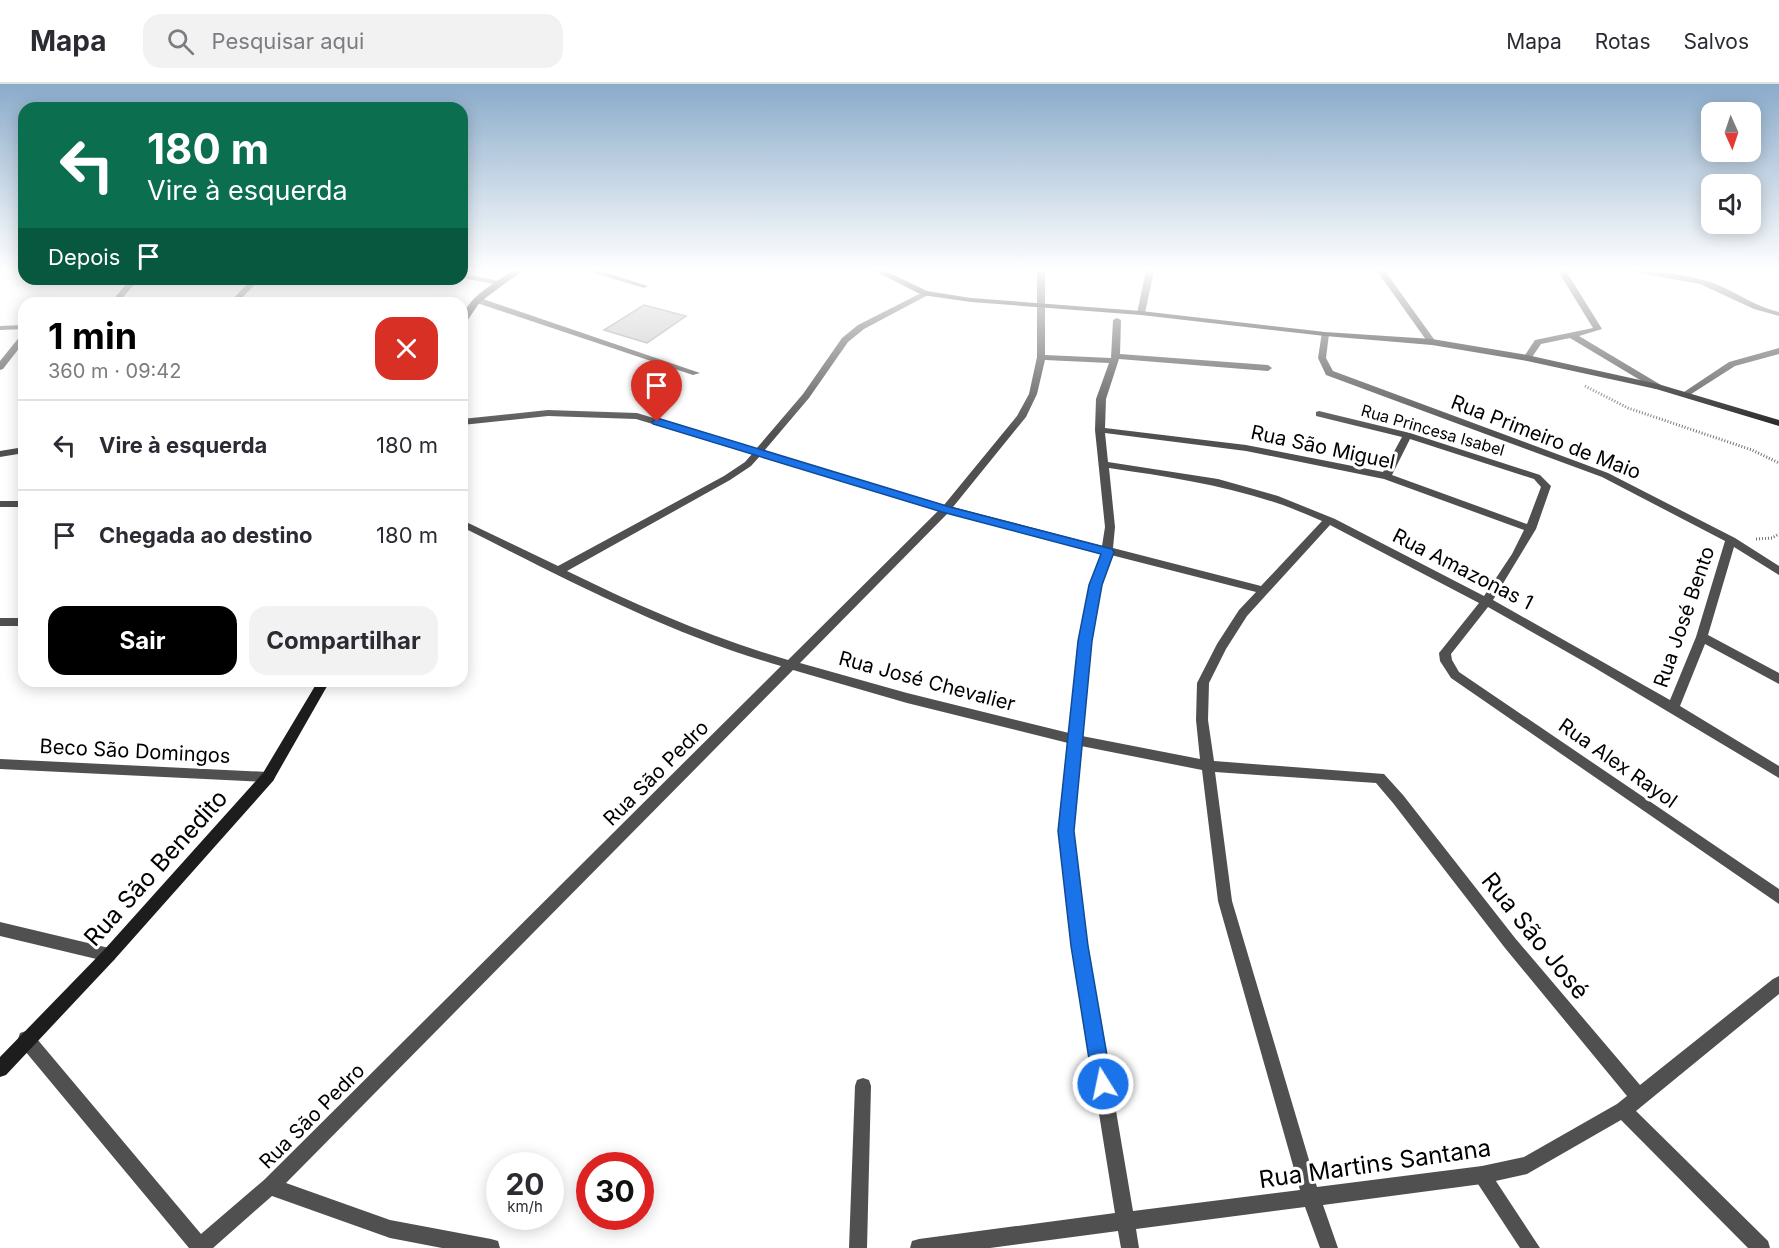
<!DOCTYPE html>
<html lang="pt">
<head>
<meta charset="utf-8">
<style>
  :root { --surface:#fff; --page:#f2f2f3; --text:#2b2b33; --muted:#7c7c81; --line:#e1e1e2; --accent:#000 }
  body { margin:0; font-family:Inter,sans-serif; background:var(--page); color:var(--text); height:100vh; display:flex; flex-direction:column; font-size:22px; white-space:nowrap }
  * { box-sizing:border-box; margin:0 }
  p { font-size:20px; color:var(--muted) }
  .icon { flex:none; width:33px; height:33px; fill:none; stroke:currentColor; stroke-width:2; stroke-linecap:round; stroke-linejoin:round }
  .map { position:relative; flex:1; overflow:hidden }
  .details { position:absolute; left:18px; top:213px; width:450px; height:390px; display:flex; flex-direction:column; background:var(--surface); border-radius:18px; box-shadow:0 3px 15px #0003 }
  .details>* { flex:none }
  .guide { position:absolute; left:18px; top:18px; width:450px; height:183px; border-radius:18px; box-shadow:0 3px 15px #0003; background:#0b6e4f; color:#fff; overflow:hidden }
  .needle { width:39px; rotate:177deg }
  .buttons { position:absolute; left:1701px; top:18px; display:grid; gap:12px }
  .buttons a { display:grid; place-items:center; width:60px; height:60px; border-radius:12px; background:var(--surface); box-shadow:0 3px 15px #0003; font-size:30px }
  .speed { position:absolute; left:486px; top:1068px; display:flex; gap:12px; font-size:30px; font-weight:700; text-align:center }
  .speed>* { display:grid; place-content:center; width:78px; height:78px; border-radius:50%; background:var(--surface); box-shadow:0 3px 15px #0003; line-height:1 }
  .speed small { font-size:15px; font-weight:400 }
  .speed .limit { border:9px solid #d22; background:#fff; color:#111 }
  .pin { position:absolute; display:grid; place-items:center; width:51px; height:51px; color:#fff; margin:-62px -26px; border-radius:50% 50% 50% 0; rotate:-45deg; box-shadow:0 0 6px #0007 }
  .pin .icon { rotate:45deg }
  .me { position:absolute; width:66px; margin:-33px; rotate:350deg; stroke-linejoin:round; filter:drop-shadow(0 0 4px #0008) }
  .turn { display:flex; align-items:center; gap:21px; height:126px; padding:0 30px; font-size:27px }
  .turn .icon { width:78px; height:78px; stroke-width:2.5 }
  .turn b { display:block; font-size:42px; line-height:51px }
  .then { display:flex; align-items:center; height:57px; padding:0 30px; background:#0003; gap:12px; font-size:22px }
  .round { display:grid; place-items:center; flex:none; width:63px; height:63px; border-radius:18px; background:var(--page) }
  .headline { display:flex; align-items:center; justify-content:space-between; height:102px; padding:0 30px }
  h1 { font-size:36px; font-weight:700; line-height:45px; color:var(--accent) }
  .button { display:flex; gap:12px; margin-top:auto; padding:12px 30px }
  .button a { flex:1; height:69px; border-radius:18px; background:var(--accent); color:#fff; font-size:24px; font-weight:700; line-height:69px; text-align:center }
  .button a+a { background:var(--page); color:var(--text) }
  ul { padding:0; list-style:none }
  li { display:flex; align-items:center; gap:18px; height:90px; padding:0 30px; border-top:2px solid var(--line) }
  li div { flex:1 }
  li b { display:block; font-size:22px }
  li em { font-style:normal }
  header { display:flex; align-items:center; gap:36px; box-sizing:border-box; height:84px; padding:0 30px; background:var(--surface); border-bottom:2px solid var(--line) }
  header strong { font-size:28px }
  nav { display:flex; gap:33px; margin-inline-start:auto; font-size:21px }
  .search { width:420px; height:54px; background:var(--page); display:flex; align-items:center; gap:15px; box-sizing:border-box; padding:0 21px; border-radius:18px; color:var(--muted); font-size:22px }
  .map>svg:first-child { display:block }
</style>
</head>
<body>
<header>
<strong>Mapa</strong>
<div class="search"><svg class="icon" aria-label="search" viewBox="0 0 24 24"><circle cx="10" cy="10" r="6"/><path d="M15 15l6 6"/></svg>Pesquisar aqui</div>
<nav><a>Mapa</a><a>Rotas</a><a>Salvos</a></nav>
</header>
<div class="map">
<svg width="1779" height="1164" viewBox="0 0 1779 1164">
  <rect width="100%" height="100%" fill="#fff"/>
  <path fill="#c0c0c0" stroke="#949494" stroke-width="1.5" d="M644,221L686,232L647,259L604,246Z"/>
  <g fill="none" stroke-linecap="round" stroke-linejoin="round">
    <g stroke="#727272" stroke-width="3" stroke-dasharray="1 2" stroke-linecap="butt">
      <path d="M1585,302L1628,324L1752,366L1779,379"/>
      <path d="M1756,455L1772,454L1779,450"/>
    </g>
    <g fill="#505050" fill-rule="evenodd">
      <path d="M587,187H601L648,202L644,204Z"/>
      <path d="M863,994L869,996L871,1002L867,1164H849L855,1002L857,996Z"/>
      <path d="M1482,1082L1488,1085L1540,1164H1520L1476,1097L1473,1091L1476,1085Z"/>
    </g>
    <g fill="#505050" fill-rule="evenodd">
      <path d="M1037,187H1045V271L1111,274L1113,236L1117,234L1121,236L1120,270L1268,281L1272,284L1268,287L1119,275L1106,315L1105,344L1246,361L1383,388L1402,353L1316,332V328L1319,327L1410,349L1540,391L1551,402L1536,445L1493,516L1670,616L1696,553L1725,457L1602,393L1326,291L1318,274L1322,248L1329,250L1326,274L1333,287L1608,389L1735,454L1779,482V491L1734,463L1708,551L1779,589V600L1705,560L1680,622L1779,682V694L1590,581L1488,523L1451,570L1452,576L1459,588L1779,805V820L1451,594L1440,577L1439,569L1479,519L1330,441L1247,532L1226,565L1209,599L1208,636L1214,677L1384,690L1403,711L1515,854L1640,1001L1773,895L1779,892V910L1636,1027L1768,1157L1770,1164H1748L1621,1036L1527,1090L1482,1100L1323,1121L1338,1164H1320L1305,1123L1136,1145L1139,1164H1121L1118,1147L990,1164H910L912,1157L919,1155L1115,1129L1072,862L1059,747L1068,659L907,619L793,586L286,1099L390,1136L491,1155L498,1157L500,1164H442L390,1154L272,1112L213,1164H189L20,961L18,955L20,949L26,947L32,949L201,1150L264,1096L781,582C669,550 566,495 462,443V436L558,482L724,392L745,378L752,370L636,335L548,332L462,341V335L548,326L637,329L756,365L803,310L842,254L858,241L925,207H928V211L864,245L848,258L809,314L764,367L944,421L1017,332L1029,310L1037,273ZM1045,276L1109,279L1096,315L1095,346L1105,443L1102,462L953,423L1026,333L1037,310ZM1105,349L1246,367L1384,395L1524,446L1512,470L1484,512L1335,435L1278,412L1218,395L1108,378ZM1410,355L1534,395L1541,403L1527,440L1392,391ZM760,372L939,426L788,576C712,554 638,522 567,487L730,396L751,382ZM1109,384C1184,395 1252,405 1322,437L1261,502L1113,464L1115,443ZM948,429L1101,469C1079,528 1076,586 1069,649L907,609L800,579ZM1111,471L1256,508L1239,526L1217,560L1197,599L1196,636L1200,675L1082,652C1088,591 1090,529 1111,471ZM1081,662L1202,686L1218,817L1300,1106L1133,1127L1088,862L1073,747ZM1215,688L1376,699L1393,719L1505,864L1627,1012L1617,1020L1524,1073L1482,1082L1317,1103L1232,817Z"/>
      <path d="M1146,187H1154L1145,229L1141,231L1137,229Z"/>
      <path d="M1377,187H1385L1436,258L1435,260H1429Z"/>
      <path d="M1558,187H1566L1602,245L1579,252L1661,301V305H1655L1570,254L1541,260L1530,276H1524L1523,274L1535,256L1593,244Z"/>
      <path d="M1629,187C1660,187 1690,190 1718,201C1739,210 1757,223 1779,228V232L1754,225L1700,200Z"/>
      <path d="M462,190L500,197L504,199L500,201L462,194Z"/>
      <path d="M131,195H139L118,219H110Z"/>
      <path d="M252,195H260L237,219H229Z"/>
      <path d="M474,214H480L700,289L693,291L474,218Z"/>
      <path d="M363,215L415,217L419,219H301L305,217Z"/>
      <path d="M24,241V245L0,246V242Z"/>
      <path d="M21,251H24V258L3,285L0,286V277Z"/>
      <path d="M1779,264V270L1735,282L1688,312L1685,313L1681,310L1729,278Z"/>
      <path d="M24,363V369L0,373V367Z"/>
      <rect x="0" y="417" width="24" height="6"/>
      <rect x="0" y="534" width="24" height="8"/>
      <path d="M0,675L268,688L273,689L275,693L273,697L268,698L0,685Z"/>
      <path d="M0,838L109,864L114,866L117,871L114,876L109,878L0,852Z"/>
    </g>
    <g fill="#1d1d1d" fill-rule="evenodd">
      <path d="M512,187H522L480,218L465,240H462C462,215 494,200 512,187Z"/>
      <path d="M875,187H886L927,207L971,214L1141,227L1325,248L1432,255L1527,271L1658,300L1779,336V342L1656,305L1527,277L1432,261L1325,252L1141,231L971,218L922,211Z"/>
      <path d="M318,597H330L273,697L114,876L6,991L0,993V973L104,866L263,689Z"/>
    </g>
  </g>
  <linearGradient id="sky" x2="0" y2="1"><stop stop-color="#8aabca"/><stop offset="0.53" stop-color="#fff"/><stop offset="1" stop-color="#fff" stop-opacity="0"/></linearGradient>
  <rect width="1779" height="350" fill="url(#sky)"/>
  <path fill="#1a73e8" stroke="#114b97" stroke-width="1.5" d="M657,334L950,423L1112,465L1114,468L1102,501L1092,557L1074,747L1088,862L1112,1000L1110,1007L1103,1010L1096,1007L1093,1000L1071,862L1058,747L1078,557L1089,501L1101,470L942,428L653,340L652,338Z"/>
  <g text-anchor="middle" stroke-width="6" stroke-linejoin="round" paint-order="stroke">
    <g font-size="16" fill="#000" stroke="#fff">
      <text transform="translate(1433 346) rotate(16)" y="6">Rua Princesa Isabel</text>
    </g>
    <g font-size="20" fill="#000" stroke="#fff">
      <text transform="translate(1546 353) rotate(21)" y="7">Rua Primeiro de Maio</text>
      <text transform="translate(1323 363) rotate(12)" y="7">Rua São Miguel</text>
      <text transform="translate(1463 485) rotate(27)" y="7">Rua Amazonas 1</text>
      <text transform="translate(1684 533) rotate(-71)" y="7">Rua José Bento</text>
      <text transform="translate(927 597) rotate(15)" y="7">Rua José Chevalier</text>
      <text transform="translate(135 667) rotate(3)" y="7">Beco São Domingos</text>
      <text transform="translate(1618 679) rotate(35)" y="7">Rua Alex Rayol</text>
      <text transform="translate(656 689) rotate(-45)" y="7">Rua São Pedro</text>
      <text transform="translate(312 1032) rotate(-45)" y="7">Rua São Pedro</text>
    </g>
    <g font-size="24" fill="#000" stroke="#fff">
      <text transform="translate(156 784) rotate(-48)" y="8">Rua São Benedito</text>
      <text transform="translate(1535 852) rotate(51)" y="8">Rua São José</text>
      <text transform="translate(1375 1080) rotate(-8)" y="8">Rua Martins Santana</text>
    </g>
  </g>
</svg>
<div class="buttons">
<a><svg class="needle" viewBox="-14 -14 28 28"><path d="M0-13l5 13h-10z" fill="#e53935"/><path d="M0 13l5-13h-10z" fill="#7c7c81"/></svg></a>
<a><svg class="icon" aria-label="sound" viewBox="0 0 24 24"><path d="M4 9h4l5-4v14l-5-4H4zM17 9q2 3 0 6"/></svg></a>
</div>
<div class="speed"><div>20<small>km/h</small></div><div class="limit">30</div></div>
<div class="pin" style="left:657px;top:338px;background:#d93025"><svg class="icon" aria-label="arrive" viewBox="0 0 24 24"><path d="M6 21V4h12l-3 4 3 4H6"/></svg></div>
<svg class="me" style="left:1103px;top:1000px" viewBox="-20 -20 40 40"><circle r="17" fill="#1a73e8" stroke="#fff" stroke-width="3"/><path d="M0-11L8 9 0 5-8 9z" fill="#fff"/></svg>
<div class="guide">
<div class="turn"><svg class="icon" aria-label="left" viewBox="0 0 24 24"><path d="M17 20v-9H6M10 6l-5 5 5 5"/></svg><div><b>180 m</b>Vire à esquerda</div></div>
<div class="then">Depois<svg class="icon" aria-label="arrive" viewBox="0 0 24 24"><path d="M6 21V4h12l-3 4 3 4H6"/></svg></div>
</div>
<section class="details">
<div class="headline"><div><h1>1 min</h1><p>360 m · 09:42</p></div><a class="round" style="background:#d93025;color:#fff"><svg class="icon" aria-label="close" viewBox="0 0 24 24"><path d="M6 6l12 12M18 6L6 18"/></svg></a></div>
<ul>
<li><svg class="icon" aria-label="left" viewBox="0 0 24 24"><path d="M17 20v-9H6M10 6l-5 5 5 5"/></svg><div><b>Vire à esquerda</b></div><em>180 m</em></li>
<li><svg class="icon" aria-label="arrive" viewBox="0 0 24 24"><path d="M6 21V4h12l-3 4 3 4H6"/></svg><div><b>Chegada ao destino</b></div><em>180 m</em></li>
</ul>
<div class="button"><a>Sair</a><a>Compartilhar</a></div>
</section>
</div>
</body>
</html>
